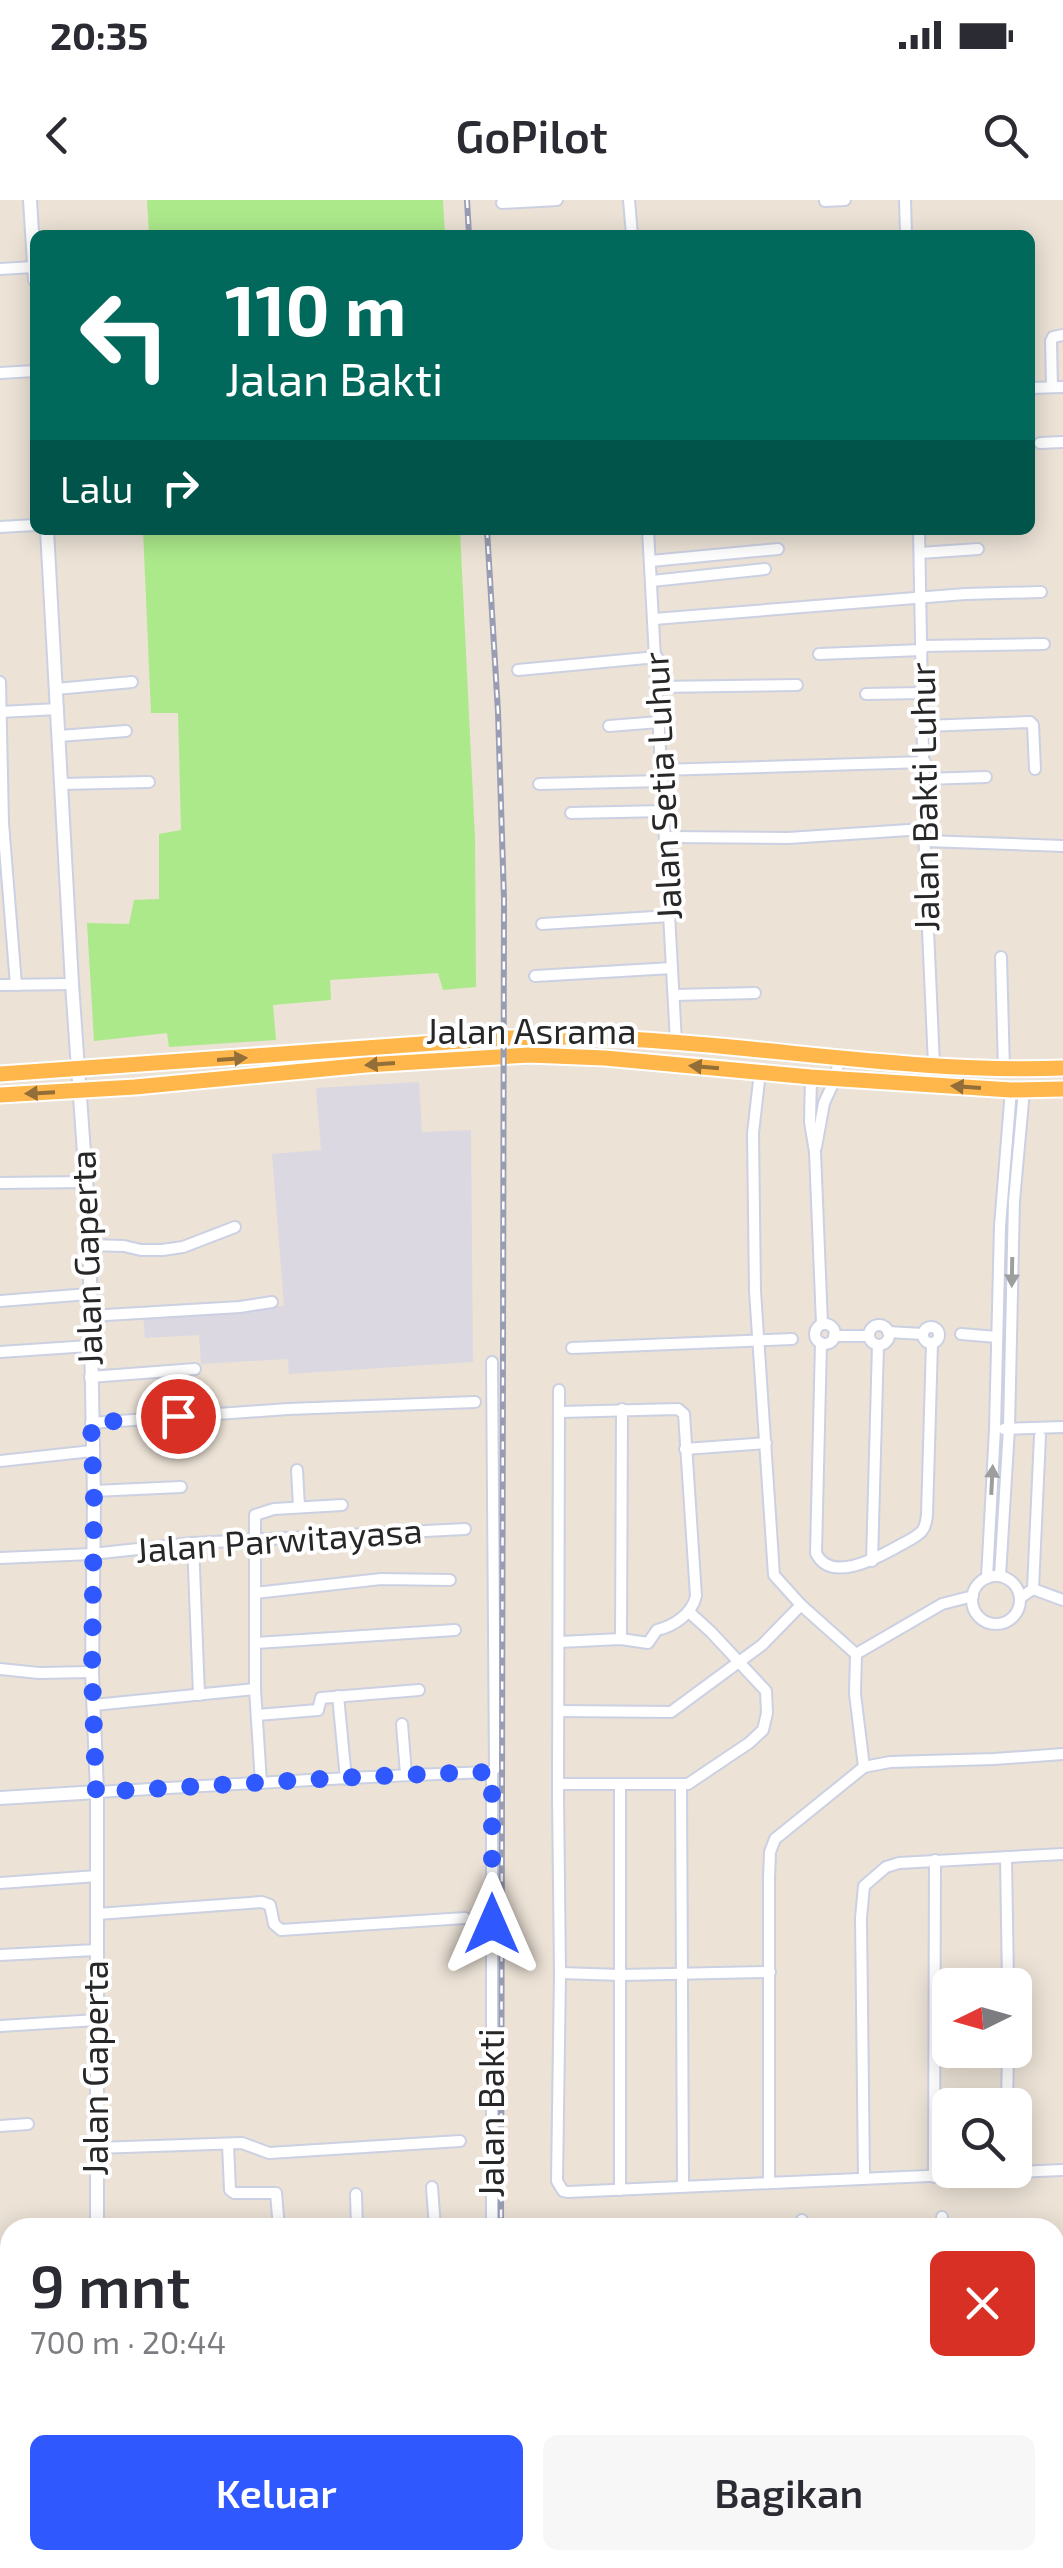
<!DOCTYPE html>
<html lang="id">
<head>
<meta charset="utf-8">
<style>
  :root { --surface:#fff; --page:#f7f7f7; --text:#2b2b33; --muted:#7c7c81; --accent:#2f58ff }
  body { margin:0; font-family:"Exo 2",sans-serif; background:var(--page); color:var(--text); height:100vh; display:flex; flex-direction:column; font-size:38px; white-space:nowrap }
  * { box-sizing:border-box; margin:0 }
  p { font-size:32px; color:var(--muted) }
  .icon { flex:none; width:55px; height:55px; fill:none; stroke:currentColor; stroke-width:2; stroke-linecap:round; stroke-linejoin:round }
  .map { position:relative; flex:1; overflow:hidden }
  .details { position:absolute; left:0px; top:2018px; width:1065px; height:352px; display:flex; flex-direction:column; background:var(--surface); border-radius:30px 30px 0 0; box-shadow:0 5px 25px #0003 }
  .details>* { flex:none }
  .banner { position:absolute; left:30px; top:30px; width:1005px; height:305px; border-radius:15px; box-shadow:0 5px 25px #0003; background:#00695c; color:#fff; overflow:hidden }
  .needle { width:65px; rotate:265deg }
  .tools { position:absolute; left:932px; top:1768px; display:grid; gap:20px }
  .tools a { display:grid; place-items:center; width:100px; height:100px; border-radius:15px; background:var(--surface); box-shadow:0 5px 25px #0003; font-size:50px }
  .pin { position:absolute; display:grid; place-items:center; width:85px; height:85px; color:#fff; margin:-42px; border:5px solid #fff; border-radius:50%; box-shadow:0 2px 10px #0007 }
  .me { position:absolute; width:110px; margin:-55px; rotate:0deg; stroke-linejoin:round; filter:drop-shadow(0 0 8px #0008) }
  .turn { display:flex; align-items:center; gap:35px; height:210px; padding:0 30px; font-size:45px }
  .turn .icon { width:130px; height:130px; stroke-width:2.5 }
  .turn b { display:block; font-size:70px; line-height:85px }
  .then { display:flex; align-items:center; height:95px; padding:0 30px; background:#0003; gap:20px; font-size:38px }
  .round { display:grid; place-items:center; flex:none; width:105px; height:105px; border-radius:15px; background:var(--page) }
  .headline { display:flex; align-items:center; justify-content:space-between; height:170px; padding:0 30px }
  h1 { font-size:60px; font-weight:600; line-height:75px }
  .action { display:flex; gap:20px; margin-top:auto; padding:20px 30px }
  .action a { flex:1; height:115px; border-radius:15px; background:var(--accent); color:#fff; font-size:40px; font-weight:600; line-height:115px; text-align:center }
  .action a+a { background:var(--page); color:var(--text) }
  .status { display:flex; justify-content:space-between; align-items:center; height:70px; padding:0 50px; background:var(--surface); direction:ltr }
  .status svg { height:28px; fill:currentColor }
  header { display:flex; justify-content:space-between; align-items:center; height:130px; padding:0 30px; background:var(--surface); font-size:45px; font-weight:600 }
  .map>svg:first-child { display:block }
</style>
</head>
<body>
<div class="status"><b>20:35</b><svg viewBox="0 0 49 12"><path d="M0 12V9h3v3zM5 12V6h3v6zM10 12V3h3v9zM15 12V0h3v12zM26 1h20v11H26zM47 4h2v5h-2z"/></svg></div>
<header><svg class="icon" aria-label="back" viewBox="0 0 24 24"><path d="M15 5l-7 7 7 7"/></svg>GoPilot<svg class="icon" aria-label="search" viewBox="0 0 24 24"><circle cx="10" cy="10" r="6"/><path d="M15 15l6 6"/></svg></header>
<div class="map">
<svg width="1063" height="2368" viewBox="0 0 1063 2368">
  <rect width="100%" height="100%" fill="#ece2d6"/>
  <path fill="#dbd8e2" d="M419,882L422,932L471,930L473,1162L289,1174L288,1159L201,1164L199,1135L145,1138L143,1114L284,1106L272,954L321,950L316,888Z"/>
  <g fill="#ace98b">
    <path d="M147,0H443L445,35H149Z"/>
    <path d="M143,330H460L475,638L476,787L443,790L438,773L330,780L331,800L273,805L276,840L169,847L167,833L94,841L87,723L129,724L134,700L159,699V634L181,630L178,513H151Z"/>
  </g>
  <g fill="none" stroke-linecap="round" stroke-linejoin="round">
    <defs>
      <g id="minor">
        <path d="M629,0L632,35"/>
        <path d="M905,0L906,35"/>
        <path d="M825,1L845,0"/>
        <path d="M502,3L557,0"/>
        <path d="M0,69L34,67"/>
        <path d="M0,173L35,171"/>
        <path d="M1052,187L1051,141L1053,137L1063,135"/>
        <path d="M1030,188L1063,187"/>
        <path d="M1040,243L1063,242"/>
        <path d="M0,327L35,325"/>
        <path d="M648,330L676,842"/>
        <path d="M919,330L925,662L934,865"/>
        <path d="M920,353L978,349"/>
        <path d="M651,361L778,349"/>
        <path d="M652,381L765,369"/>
        <path d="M654,419L965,394L1041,392"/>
        <path d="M921,446L1044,444"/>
        <path d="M819,454L922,450"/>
        <path d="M518,470L657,457"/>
        <path d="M0,482L3,623L16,785"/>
        <path d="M657,487L797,485"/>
        <path d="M56,489L132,482"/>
        <path d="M866,494L922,493"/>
        <path d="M0,512L58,509"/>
        <path d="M609,526L659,522"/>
        <path d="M924,526L1030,522L1033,525L1035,569"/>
        <path d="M59,536L126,531"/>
        <path d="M661,570L925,562"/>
        <path d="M925,579L986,577"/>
        <path d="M62,584L149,582"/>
        <path d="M539,584L662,581"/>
        <path d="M571,613L664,611"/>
        <path d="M665,637L788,638L924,629"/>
        <path d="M926,641L1063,646"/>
        <path d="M542,724L670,716"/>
        <path d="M1001,757L1004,870"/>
        <path d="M535,776L672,768"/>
        <path d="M0,785L72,784"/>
        <path d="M674,795L755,793"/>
        <path d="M760,872L753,933L755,1091L774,1375L801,1405L856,1454"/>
        <path d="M811,877L810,922L815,952L822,1124"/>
        <path d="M816,947L824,903L836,877L839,856"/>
        <path d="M0,983L87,982"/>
        <path d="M90,1045L124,1046L141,1050H162L183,1047L235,1027"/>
        <path d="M0,1101L89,1094"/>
        <path d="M89,1116L240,1107L272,1102"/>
        <circle cx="825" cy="1134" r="10"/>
        <circle cx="879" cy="1135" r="10"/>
        <circle cx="931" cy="1135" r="8"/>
        <path d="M888,1132L922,1134"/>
        <path d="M961,1134L997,1137"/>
        <path d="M834,1136H869"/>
        <path d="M821,1143L816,1353C830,1383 875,1359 895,1348C903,1343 916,1338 922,1331C926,1326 926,1321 927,1315L932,1143"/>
        <path d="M572,1148L792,1139"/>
        <path d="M0,1152L89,1146"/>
        <path d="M492,1162L495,1568L492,1572V2028"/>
        <path d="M90,1177L195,1169"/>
        <path d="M559,1190L558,1595L560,1773L557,1981L563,1991L568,1992L1063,1970"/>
        <path d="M91,1223L288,1209L475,1202"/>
        <path d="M1004,1229L1063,1227"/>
        <path d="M685,1249L766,1243"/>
        <path d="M0,1261L92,1251"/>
        <path d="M297,1270L299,1307"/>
        <path d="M93,1291L181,1287"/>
        <path d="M193,1343L199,1495"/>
        <path d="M0,1358L92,1354L193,1343L465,1329"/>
        <path d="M872,1361L878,1145"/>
        <path d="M1000,1376L1009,1228L1014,1001L1024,890"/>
        <circle cx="996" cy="1400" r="24"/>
        <path d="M987,1378L995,1229L1000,1026L1011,890"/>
        <path d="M1033,1389L1040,1236"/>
        <path d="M255,1393L381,1379L450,1380"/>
        <path d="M1020,1398L1033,1389L1063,1400"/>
        <path d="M621,1439L622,1209"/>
        <path d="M559,1442L621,1439L648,1443L657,1430C674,1426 692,1414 696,1396L684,1214L678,1209L560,1212"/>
        <path d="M256,1443L455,1430"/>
        <path d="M0,1469L39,1473L92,1472"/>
        <path d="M338,1496L346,1579"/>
        <path d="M94,1505L255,1489"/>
        <path d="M559,1511L671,1512L762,1445L801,1405"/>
        <path d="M257,1515L318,1510L321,1498L419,1490"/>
        <path d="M402,1524L406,1574"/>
        <path d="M864,1567L890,1562L994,1559L1063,1554"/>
        <path d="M261,1583L255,1489V1315L274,1309L342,1305"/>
        <path d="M558,1584H688L749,1543L763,1530L767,1513L766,1491L711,1432L689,1412"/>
        <path d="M620,1584V1990"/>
        <path d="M681,1585L683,1986"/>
        <path d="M97,1592C228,1585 360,1576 492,1572"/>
        <path d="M1006,1657L1008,1785"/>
        <path d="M0,1683L97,1676"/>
        <path d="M97,1714L262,1702L270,1705L274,1724L281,1730L465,1718"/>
        <path d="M0,1755L96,1750"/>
        <path d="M560,1773L621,1775L770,1772"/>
        <path d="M0,1826L97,1820"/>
        <path d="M1007,1905L1008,1850"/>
        <path d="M0,1926L28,1924"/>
        <path d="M228,1944L230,1990L234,1993H276L279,2028"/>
        <path d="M96,1948L242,1943L269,1953L460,1941"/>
        <path d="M934,1977L935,1660"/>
        <path d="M864,1979L861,1718L864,1686L886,1667L899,1663L1063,1654"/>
        <path d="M769,1983V1678L770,1652L775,1639L864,1567L855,1494L856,1454L942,1404L973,1396"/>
        <path d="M432,1987L435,2028"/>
        <path d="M356,1994L357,2028"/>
        <path d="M942,2017V2028"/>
        <path d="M802,2020L803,2028"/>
        <path d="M0,2082H10"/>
        <path d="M0,2103H10"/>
        <path d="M0,2124H10"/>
        <path d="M1055,2179H1063"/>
        <path d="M0,2180H10"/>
        <path d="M0,2228L4,2229L5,2245L10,2248"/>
        <path d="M0,2327H10"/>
        <path d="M211,2360L212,2368"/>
        <path d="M486,2360L487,2368"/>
        <path d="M532,2360V2368"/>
        <path d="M652,2360V2368"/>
        <path d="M825,2360V2368"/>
        <path d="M1011,2360V2368"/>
        <path d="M590,2368V2360"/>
        <path d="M662,2368V2360"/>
        <path d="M734,2368V2360"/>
        <path d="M954,2368L955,2360"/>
      </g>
      <g id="tertiary">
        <path d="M30,0L35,80"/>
        <path d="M47,330L72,784L89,1023L94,1299L92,1472L97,1592V2028"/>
        <path d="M0,1598L97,1592"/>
        <path d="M99,2368V2360"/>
      </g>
      <g id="trunk">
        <path d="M0,874L491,839C682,827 872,875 1063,868"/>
        <path d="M0,895L135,887L366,865L529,855L605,858L811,877L1011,890L1063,889"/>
      </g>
    </defs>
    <use href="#minor" stroke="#cbd0e2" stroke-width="14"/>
    <use href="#tertiary" stroke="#cbd0e2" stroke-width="16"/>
    <use href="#trunk" stroke="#fff" stroke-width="19"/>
    <use href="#minor" stroke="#fff" stroke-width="10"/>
    <use href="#tertiary" stroke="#fff" stroke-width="12"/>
    <use href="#trunk" stroke="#ffb64a" stroke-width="15"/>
    <defs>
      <g id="rail">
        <path d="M467,0L469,35"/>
        <path d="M487,330L498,512L504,699L501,2028"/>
        <path d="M499,2368V2360"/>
      </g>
    </defs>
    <use href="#rail" stroke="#999db4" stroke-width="6"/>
    <use href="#rail" stroke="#fff" stroke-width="2.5" stroke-dasharray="8" stroke-linecap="butt"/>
  </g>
  <defs><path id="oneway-solid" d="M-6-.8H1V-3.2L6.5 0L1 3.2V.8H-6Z" transform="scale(2.5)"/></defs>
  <g fill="#936e38">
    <use href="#oneway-solid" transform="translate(232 859) rotate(-4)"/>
    <use href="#oneway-solid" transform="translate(380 864) rotate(176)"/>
    <use href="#oneway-solid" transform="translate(704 867) rotate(-175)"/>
    <use href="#oneway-solid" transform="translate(966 887) rotate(-176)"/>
    <use href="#oneway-solid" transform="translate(40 893) rotate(177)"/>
  </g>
  <g fill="#9e9e9e">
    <use href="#oneway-solid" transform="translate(1012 1072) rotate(91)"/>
    <use href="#oneway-solid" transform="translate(992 1280) rotate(-87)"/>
  </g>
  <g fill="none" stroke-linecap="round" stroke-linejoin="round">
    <path stroke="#2f58ff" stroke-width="18" stroke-dasharray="0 32.4" d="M178,1216L91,1223L94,1299L92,1472L96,1592C228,1585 360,1575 492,1572V1724"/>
  </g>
  <g text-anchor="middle" stroke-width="8" stroke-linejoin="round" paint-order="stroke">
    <g font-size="35" fill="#272727" stroke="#fff">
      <text transform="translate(663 586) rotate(-93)" y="12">Jalan Setia Luhur</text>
      <text transform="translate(925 597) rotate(-91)" y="12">Jalan Bakti Luhur</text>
      <text x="531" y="844">Jalan Asrama</text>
      <text transform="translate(87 1058) rotate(-92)" y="12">Jalan Gaperta</text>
      <text transform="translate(279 1341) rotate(-4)" y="12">Jalan Parwitayasa</text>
      <text transform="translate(96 1868) rotate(-90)" y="12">Jalan Gaperta</text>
      <text transform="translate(492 1913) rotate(-90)" y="12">Jalan Bakti</text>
    </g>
  </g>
</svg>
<div class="tools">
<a><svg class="needle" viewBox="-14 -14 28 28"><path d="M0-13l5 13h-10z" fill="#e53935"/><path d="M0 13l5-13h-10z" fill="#7c7c81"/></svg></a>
<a><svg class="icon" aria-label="search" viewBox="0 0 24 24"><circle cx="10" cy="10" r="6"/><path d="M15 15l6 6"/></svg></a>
</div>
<div class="pin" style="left:178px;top:1216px;background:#d93025"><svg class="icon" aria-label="arrive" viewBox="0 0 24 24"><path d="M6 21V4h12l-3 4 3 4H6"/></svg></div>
<svg class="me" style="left:492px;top:1724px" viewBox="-20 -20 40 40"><path d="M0-17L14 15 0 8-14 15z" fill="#2f58ff" stroke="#fff" stroke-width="4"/></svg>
<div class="banner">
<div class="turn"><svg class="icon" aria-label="left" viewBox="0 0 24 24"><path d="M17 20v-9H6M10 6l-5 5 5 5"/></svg><div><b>110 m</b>Jalan Bakti</div></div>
<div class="then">Lalu<svg class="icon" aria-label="right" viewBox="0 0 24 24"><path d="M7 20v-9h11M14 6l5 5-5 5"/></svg></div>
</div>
<section class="details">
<div class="headline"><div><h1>9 mnt</h1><p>700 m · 20:44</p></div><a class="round" style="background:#d93025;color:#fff"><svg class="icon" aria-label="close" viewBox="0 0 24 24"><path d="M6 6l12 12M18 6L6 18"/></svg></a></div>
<div class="action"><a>Keluar</a><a>Bagikan</a></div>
</section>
</div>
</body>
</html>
